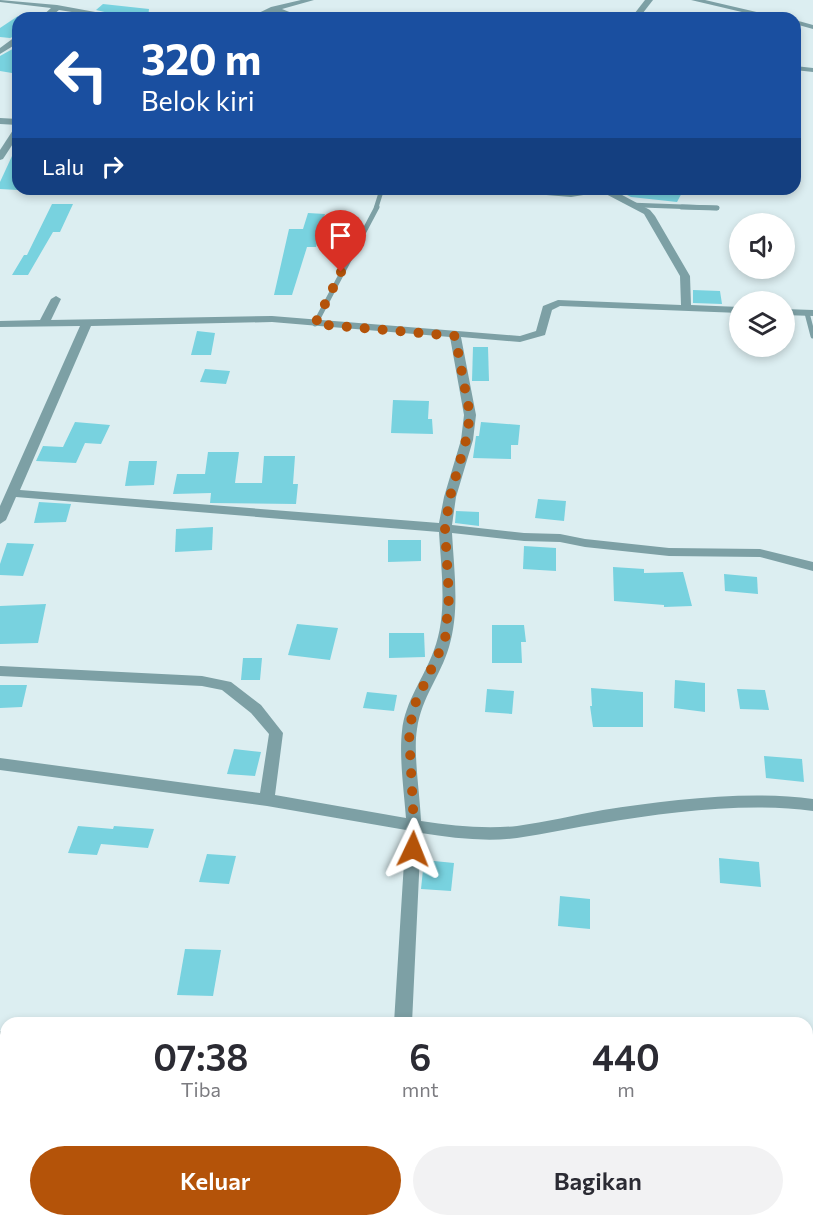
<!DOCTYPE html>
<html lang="id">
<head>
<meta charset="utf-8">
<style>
  :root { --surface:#fff; --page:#f2f2f3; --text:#2b2b33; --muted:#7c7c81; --accent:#b45309 }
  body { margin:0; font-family:Commissioner,sans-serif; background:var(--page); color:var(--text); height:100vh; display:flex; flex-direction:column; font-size:22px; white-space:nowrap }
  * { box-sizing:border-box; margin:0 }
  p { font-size:20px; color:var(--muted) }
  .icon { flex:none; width:33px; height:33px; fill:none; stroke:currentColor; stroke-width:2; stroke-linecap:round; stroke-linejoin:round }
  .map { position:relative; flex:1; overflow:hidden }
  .drawer { position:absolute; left:0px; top:1017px; width:813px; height:210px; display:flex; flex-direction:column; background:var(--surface); border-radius:18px 18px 0 0; box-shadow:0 3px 9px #0003 }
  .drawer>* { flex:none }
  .hud { position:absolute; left:12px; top:12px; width:789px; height:183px; border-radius:18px; box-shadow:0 3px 9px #0003; background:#1a4fa0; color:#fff; overflow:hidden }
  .fabs { position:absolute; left:729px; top:213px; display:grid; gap:12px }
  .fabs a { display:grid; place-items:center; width:66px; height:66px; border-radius:50%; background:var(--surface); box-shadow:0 3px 9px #0003; font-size:30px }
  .pin { position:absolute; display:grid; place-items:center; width:51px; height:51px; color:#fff; margin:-62px -26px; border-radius:50% 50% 50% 0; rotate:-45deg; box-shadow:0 0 6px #0007 }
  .pin .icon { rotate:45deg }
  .me { position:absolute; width:66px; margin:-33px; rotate:2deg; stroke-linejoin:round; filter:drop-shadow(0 0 4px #0008) }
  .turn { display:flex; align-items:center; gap:21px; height:126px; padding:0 30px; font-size:27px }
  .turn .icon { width:78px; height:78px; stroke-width:2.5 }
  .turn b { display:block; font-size:42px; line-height:51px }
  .then { display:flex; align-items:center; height:57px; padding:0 30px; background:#0003; gap:12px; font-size:22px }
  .eta { display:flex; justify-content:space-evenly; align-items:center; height:102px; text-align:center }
  .eta b { font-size:36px; font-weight:600; line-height:42px }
  .cta { display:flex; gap:12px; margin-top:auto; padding:12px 30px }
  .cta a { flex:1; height:69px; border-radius:36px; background:var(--accent); color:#fff; font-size:24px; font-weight:600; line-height:69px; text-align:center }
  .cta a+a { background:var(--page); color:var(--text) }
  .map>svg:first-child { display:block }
</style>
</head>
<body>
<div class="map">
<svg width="813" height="1227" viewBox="0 0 813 1227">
  <rect width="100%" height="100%" fill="#dceef1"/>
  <g fill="#78d2df">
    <path d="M103,4L149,9L148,18H130L96,10Z"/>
    <path d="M18,16V35L10,38L0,37V28Z"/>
    <path d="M18,46V74L0,71V56Z"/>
    <path d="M18,143V190L0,189V182Z"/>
    <path d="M627,189H684L677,202L631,197L627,195Z"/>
    <path d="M52,204H73L60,232H53L28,275H12L24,255H27Z"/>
    <path d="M308,213L325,214L316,247H307L292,295H274L289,229H303Z"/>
    <path d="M693,290L720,291L722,304L693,303Z"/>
    <path d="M197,331L215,333L211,355H191Z"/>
    <path d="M473,347H488L489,381H472Z"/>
    <path d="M205,369L230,371L226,384L200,382Z"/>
    <path d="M393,400L429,401L428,419H432L433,434L391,433Z"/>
    <path d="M75,422L110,425L101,444L85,443L76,463L36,461L43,446L63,447Z"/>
    <path d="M481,422L520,425L518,445H511V459L473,458L476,436H479Z"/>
    <path d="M208,452H239L235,483H262L264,456H295L293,484H298L296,504L210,503L211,493L173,494L177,474H205Z"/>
    <path d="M129,461H157L154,485L125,486Z"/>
    <path d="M538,499L566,501L564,521L535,518Z"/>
    <path d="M39,502L71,504L66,522L34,523Z"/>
    <path d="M456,511L479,512V526L455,523Z"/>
    <path d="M213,527L212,550L175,552L176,529Z"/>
    <path d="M388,540H421V561L388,562Z"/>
    <path d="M7,543L34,544L23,576L0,575V564Z"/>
    <path d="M524,546L556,548V571L523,569Z"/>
    <path d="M613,567L644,569V573L683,572L692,606L664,607V605L614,601Z"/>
    <path d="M724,574L757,577L758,594L725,591Z"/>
    <path d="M46,604L38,643L0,644V606Z"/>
    <path d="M297,624L338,628L330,660L288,655Z"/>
    <path d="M492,625H524L526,642H521L522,663H492Z"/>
    <path d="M389,633H424L425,657L389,658Z"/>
    <path d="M243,658H262L260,680H241Z"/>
    <path d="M675,680L705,683V712L674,708Z"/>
    <path d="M0,685H27L22,707L0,708Z"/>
    <path d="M591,688L643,692V727H593L590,706H592Z"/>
    <path d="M487,689L514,691L512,714L485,712Z"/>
    <path d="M737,689L765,690L769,710L740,709Z"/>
    <path d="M367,692L397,695L394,711L363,708Z"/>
    <path d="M234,749L261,752L255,776L227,774Z"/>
    <path d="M764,756L802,759L804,782L766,778Z"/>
    <path d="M78,826L113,829L114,826L154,829L148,848L101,844L97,855L68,853Z"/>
    <path d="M207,854L236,856L229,884L199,882Z"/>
    <path d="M719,858L759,862L761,887L720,883Z"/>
    <path d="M424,860L454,863L451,891L421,889Z"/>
    <path d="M560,896L590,899V929L558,926Z"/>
    <path d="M185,949L221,950L213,996L177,995Z"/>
  </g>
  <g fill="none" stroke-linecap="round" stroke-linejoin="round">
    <g stroke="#7da0a5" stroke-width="4.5">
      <path d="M635,205L717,208"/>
      <path d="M376,208L382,189"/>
    </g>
    <g stroke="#7da0a5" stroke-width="5">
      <path d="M682,207L717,208"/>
      <path d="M807,313L813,336"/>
      <path d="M315,324L377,207"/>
    </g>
    <g fill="#7da0a5" fill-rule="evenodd">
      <path d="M0,0L57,5L128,18H110L59,10L49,18H40L51,8L0,2Z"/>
      <path d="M301,0H314L282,9L304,18H293L274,12L259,18H248L271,7Z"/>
      <path d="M645,0H653L639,18H631Z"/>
      <path d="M691,0H705L782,18H767Z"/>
      <path d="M795,20L813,25V29L795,24Z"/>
      <path d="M15,37H18V43L0,54V48Z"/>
      <path d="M795,66L813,68V72L795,70Z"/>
      <path d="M0,118L18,119V125L0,124Z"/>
      <path d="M18,126V136L3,159L0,160V150L15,127Z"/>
      <path d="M504,189L571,191L611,189L650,210L655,216L690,276L691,305L740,307V313L560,306L552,310L545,335L520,342L461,337L476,415L473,440L456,497L452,525L524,533L560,534L585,539L669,548L760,549L813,562V571L760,557L669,556L585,547L560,542L524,541L452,533C454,571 460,610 449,647C440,677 422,696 417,729C413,752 420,795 421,821C453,826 485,829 517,826C546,822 575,815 603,810C667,800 750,790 813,799V811C750,802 667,812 603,823C575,827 546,834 517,838C485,842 453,838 421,833L412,1023H394L406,830L267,806L0,770V758L260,793L269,734L251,713L222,690L202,686L0,676V666L202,676L231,682L261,705L283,733L275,795L406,818C404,791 399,757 402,731C405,701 424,678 434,650C448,613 441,570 439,532L16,497L6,520L0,524V506L80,326L0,327V321L40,320L51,299L56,296L61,299L51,320L272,316L520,336L536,331L543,306L558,300L681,305L680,276L644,214L602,192L571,197L509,192ZM272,322L450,337L464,415L461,440L444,497L439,523L20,490L91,326Z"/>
      <path d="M784,309L813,310V316L784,315Z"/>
      <path d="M0,1031L6,1032V1048L0,1047Z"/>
      <path d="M6,1092V1120L0,1123V1094Z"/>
      <path d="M807,1098L813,1100V1117L807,1115Z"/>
      <path d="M278,1221H298L296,1227H276Z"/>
      <path d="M382,1221H402L401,1227H381Z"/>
    </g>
  </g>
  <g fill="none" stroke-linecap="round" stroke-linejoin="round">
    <path stroke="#b45309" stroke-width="10" stroke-dasharray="0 18" d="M341,272L315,324L455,336L470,415L466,440L450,497L445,528L449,597L445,640L414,706L409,732L414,827L413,849"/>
  </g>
</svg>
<div class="fabs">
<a><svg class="icon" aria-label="sound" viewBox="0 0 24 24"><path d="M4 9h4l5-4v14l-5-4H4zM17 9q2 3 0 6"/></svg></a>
<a><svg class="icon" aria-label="layers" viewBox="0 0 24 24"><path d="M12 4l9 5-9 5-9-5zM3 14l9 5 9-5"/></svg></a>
</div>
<div class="pin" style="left:341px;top:272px;background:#d93025"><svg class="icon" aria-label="arrive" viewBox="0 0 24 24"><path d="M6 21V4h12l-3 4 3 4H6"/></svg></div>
<svg class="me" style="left:413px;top:849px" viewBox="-20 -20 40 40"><path d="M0-17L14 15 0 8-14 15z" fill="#b45309" stroke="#fff" stroke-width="4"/></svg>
<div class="hud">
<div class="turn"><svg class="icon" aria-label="left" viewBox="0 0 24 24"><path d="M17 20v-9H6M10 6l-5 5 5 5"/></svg><div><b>320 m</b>Belok kiri</div></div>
<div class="then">Lalu<svg class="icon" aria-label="right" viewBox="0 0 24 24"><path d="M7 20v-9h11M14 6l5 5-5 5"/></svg></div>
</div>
<section class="drawer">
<div class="eta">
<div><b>07:38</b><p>Tiba</p></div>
<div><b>6</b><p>mnt</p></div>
<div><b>440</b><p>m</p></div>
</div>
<div class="cta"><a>Keluar</a><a>Bagikan</a></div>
</section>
</div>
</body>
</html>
